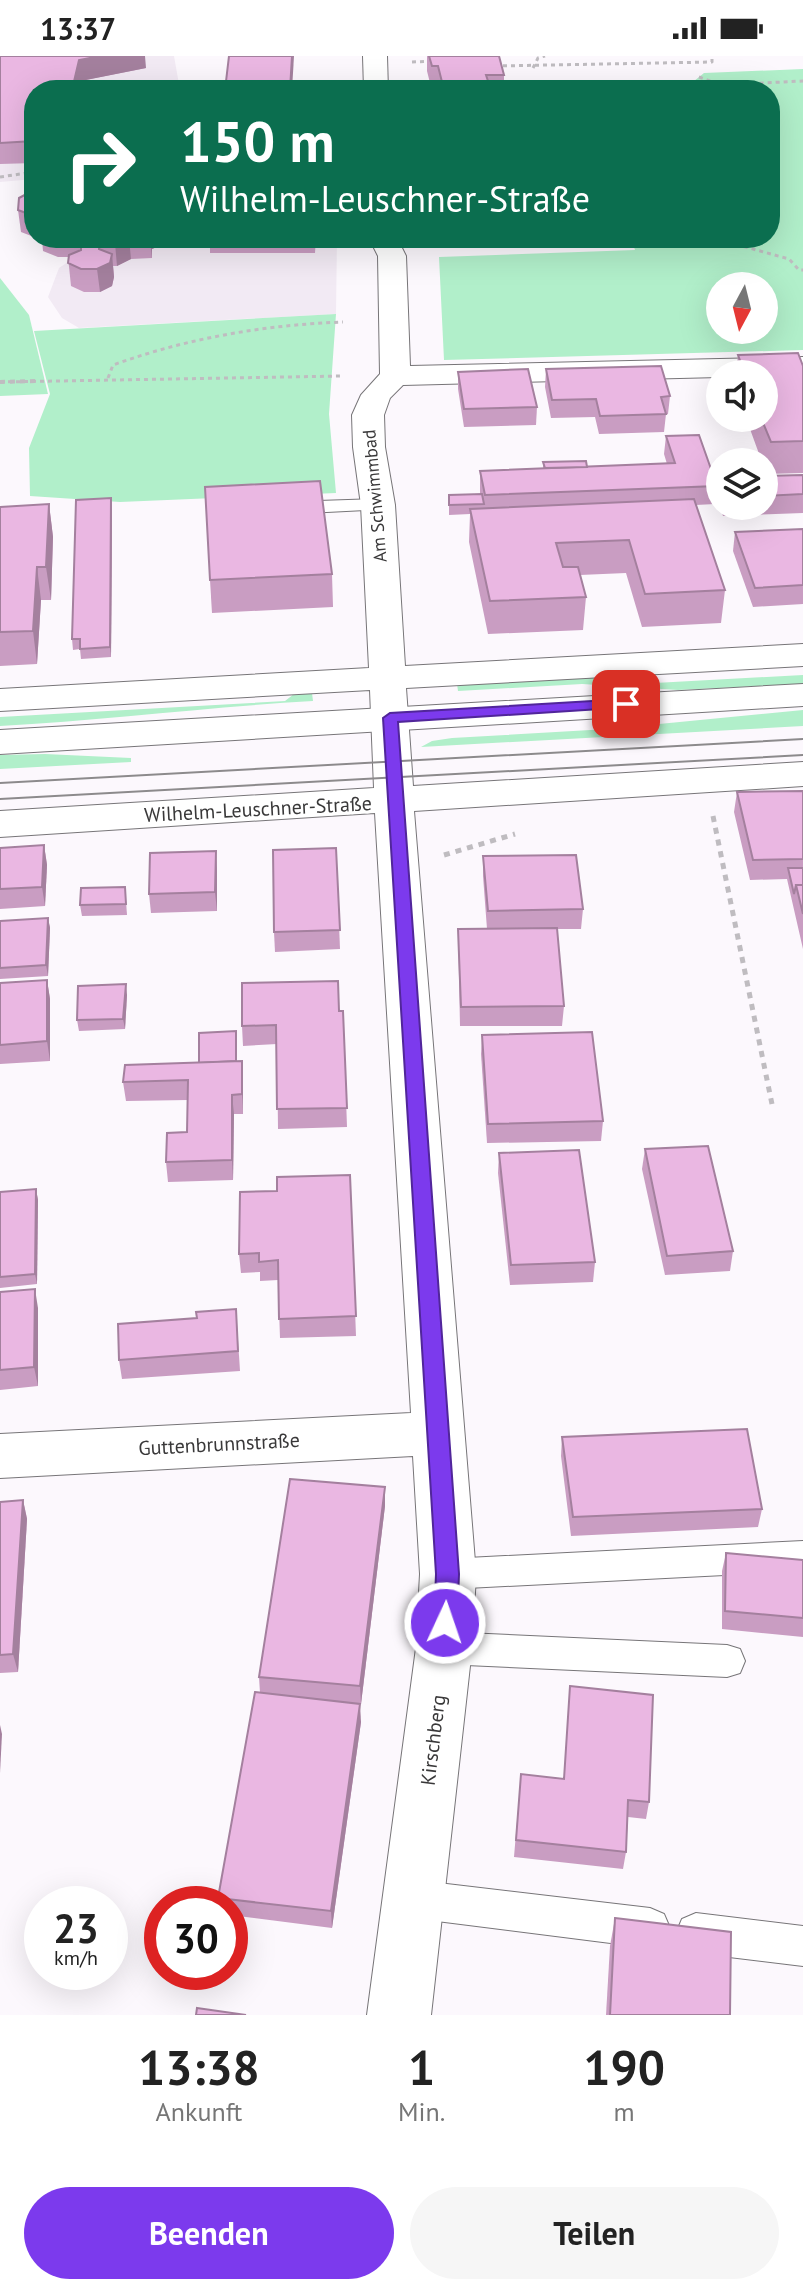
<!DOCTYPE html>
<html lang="de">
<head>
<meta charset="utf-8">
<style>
  :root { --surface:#fff; --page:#f6f6f6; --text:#222; --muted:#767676; --accent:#7c3aed }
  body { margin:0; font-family:"PT Sans",sans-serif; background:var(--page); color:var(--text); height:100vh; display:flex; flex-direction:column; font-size:30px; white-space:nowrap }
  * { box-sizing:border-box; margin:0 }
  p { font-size:26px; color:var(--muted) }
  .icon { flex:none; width:44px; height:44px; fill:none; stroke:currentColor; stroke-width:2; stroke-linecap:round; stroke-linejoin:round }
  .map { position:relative; height:1959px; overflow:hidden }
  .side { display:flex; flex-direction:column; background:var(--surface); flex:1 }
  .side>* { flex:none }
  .top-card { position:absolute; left:24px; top:24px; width:756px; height:168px; border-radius:32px; box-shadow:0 8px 32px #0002; background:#0b6e4f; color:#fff; overflow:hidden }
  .needle { width:52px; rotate:187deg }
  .buttons { position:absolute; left:706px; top:216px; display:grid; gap:16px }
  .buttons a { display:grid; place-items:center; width:72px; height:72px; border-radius:50%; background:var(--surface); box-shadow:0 8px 32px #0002; font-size:40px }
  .speed { position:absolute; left:24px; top:1830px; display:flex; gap:16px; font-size:40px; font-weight:700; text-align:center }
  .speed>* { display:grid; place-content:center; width:104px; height:104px; border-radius:50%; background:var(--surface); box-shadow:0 8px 32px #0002; line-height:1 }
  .speed small { font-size:20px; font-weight:400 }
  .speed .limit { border:12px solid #d22; background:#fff; color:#111 }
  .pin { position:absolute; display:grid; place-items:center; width:68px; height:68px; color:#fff; margin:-34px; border-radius:16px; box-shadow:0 4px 12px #0006 }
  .me { position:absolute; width:88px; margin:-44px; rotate:3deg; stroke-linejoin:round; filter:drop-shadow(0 0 6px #0008) }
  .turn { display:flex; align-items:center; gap:28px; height:168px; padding:0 24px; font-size:36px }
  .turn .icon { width:104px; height:104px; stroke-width:2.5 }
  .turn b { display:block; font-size:56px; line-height:68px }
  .eta { display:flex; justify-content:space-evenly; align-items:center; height:136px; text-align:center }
  .eta b { font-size:48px; font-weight:800; line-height:56px }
  .primary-button { display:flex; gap:16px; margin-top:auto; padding:16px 24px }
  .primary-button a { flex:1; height:92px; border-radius:48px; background:var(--accent); color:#fff; font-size:32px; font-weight:800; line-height:92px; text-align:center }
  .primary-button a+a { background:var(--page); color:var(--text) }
  .status { display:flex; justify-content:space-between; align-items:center; height:56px; padding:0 40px; background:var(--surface); direction:ltr }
  .status svg { height:22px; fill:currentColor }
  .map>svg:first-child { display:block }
</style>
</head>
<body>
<div class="status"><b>13:37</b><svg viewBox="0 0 49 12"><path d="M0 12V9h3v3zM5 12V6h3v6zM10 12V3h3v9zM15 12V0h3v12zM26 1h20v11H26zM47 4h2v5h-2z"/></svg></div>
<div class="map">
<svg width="803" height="1959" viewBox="0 0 803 1959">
  <rect width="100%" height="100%" fill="#fcf8fd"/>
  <g fill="#f2eaf4">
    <path d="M0,0H174L180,34H34V123L0,126Z"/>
    <path d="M36,182H337L336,258L79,272L62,262L48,241L59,212L75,201H58L43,195L44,185Z"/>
  </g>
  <g fill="#b1efca" fill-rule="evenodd">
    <path d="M803,13V294L444,304L439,201L635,194L631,182H770V34H683L704,17ZM764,230V274H720V230Z"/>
    <path d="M0,222L29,259L48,338L0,340Z"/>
    <path d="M336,258L329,358L336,437L120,446L30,440L29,392L50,338L34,275Z"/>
    <path d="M652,618L655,627L803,619V628L678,634L582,628L458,635L457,628Z"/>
    <path d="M312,637L313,645C208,651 105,664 0,670V661L285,645L294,638Z"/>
    <path d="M803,654V670L421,691L432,685L452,682L608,673Z"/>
    <path d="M45,698L131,702V706L0,713V699Z"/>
  </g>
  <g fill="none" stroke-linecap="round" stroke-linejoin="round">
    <defs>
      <g id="service">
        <path d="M378,443L385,445L389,449L385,453L288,458L277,452L288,446Z"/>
        <path d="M803,1485V1515L448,1533L436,1529L430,1518L436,1507L448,1503Z"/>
        <path d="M444,1576L727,1589L740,1593L745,1605L740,1617L727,1621L444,1608L431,1604L426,1592L431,1580Z"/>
        <path d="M413,1824L650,1852L664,1858L670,1872L664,1886L650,1892L413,1862L399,1857L393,1843L399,1829Z"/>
        <path d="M696,1857L803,1870V1910L696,1897L682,1891L676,1877L682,1863Z"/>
      </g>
      <g id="minor">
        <path d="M363,0H387L388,34H364Z"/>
        <path d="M369,182H397L406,200L410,310L803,301V319L720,318V321L403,329L390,342L384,359L385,391L395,449L405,610L803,588V610L406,632L413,730L803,706V730L414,755L476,1518L472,1592L431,1959H367L416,1592L420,1518L413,1400L0,1422V1378L411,1357L375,757L0,781V755L374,732L370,634L0,655V633L369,612L361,449L353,391L352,359L361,339L380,318L378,200Z"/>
      </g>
      <path id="primary" d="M803,628V650L0,698V674Z"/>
    </defs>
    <use href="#service" stroke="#777578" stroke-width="2"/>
    <use href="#minor" stroke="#777578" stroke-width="2"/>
    <use href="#primary" stroke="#777578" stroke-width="2"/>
    <g stroke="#bfbcc0" stroke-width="3" stroke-dasharray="4 4" stroke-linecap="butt">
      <path d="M412,6L434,5"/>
      <path d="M495,10L712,6V0"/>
      <path d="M533,12L538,2L545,0"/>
      <path d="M699,21L721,29"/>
      <path d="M713,34L722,29L803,25"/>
      <path d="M0,121L34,116"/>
      <path d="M713,182L789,203L799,214H803"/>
      <path d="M664,190L696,189L715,184"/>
      <path d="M108,322L113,309C188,282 264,269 343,266"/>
      <path d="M0,326L343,320"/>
    </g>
    <path stroke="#bfbcc0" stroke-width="4" stroke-dasharray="5 5" stroke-linecap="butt" d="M0,326L39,325"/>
    <g stroke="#bfbcc0" stroke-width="5" stroke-dasharray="6 6" stroke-linecap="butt">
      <path d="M713,760L773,1053"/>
      <path d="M444,799L515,778"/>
    </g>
    <use href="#service" fill="#fff" fill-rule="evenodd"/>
    <use href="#minor" fill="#fff" fill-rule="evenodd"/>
    <use href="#primary" fill="#fff" fill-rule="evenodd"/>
    <g stroke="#8c8a8c" stroke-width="2">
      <path d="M0,727L803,683"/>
      <path d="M0,743L803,699"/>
    </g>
  </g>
  <g fill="#c99dc2">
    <path d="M0,0L146,12L34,34V107L0,108Z"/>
    <path d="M427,0H499L504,19V34H439L438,30L431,31L427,15Z"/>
    <path d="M34,134V181L21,176L18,154Z"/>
    <path d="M36,182H171V185L152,193V202L131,203L117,210H113L114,221L112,230L100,236H84L71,230L68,201H58L43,195L42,184Z"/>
    <path d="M210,182H316L315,197H210Z"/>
    <path d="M738,299L803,310V417L766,418L764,412V406H762L746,362H764V318H736Z"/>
    <path d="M546,313L670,340L668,358H666L664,376L599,378L595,361L551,362L545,331Z"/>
    <path d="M458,316L537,351L536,369L464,371L458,333Z"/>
    <path d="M666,380L717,430L715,448L696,449L725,534L721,567L642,571L626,517L580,519L586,541L583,574L488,578L469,486L470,458L449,459V439L480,438V415L543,412V406L587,411L667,408L664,398Z"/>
    <path d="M803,419V457L723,460L720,450H764V420Z"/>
    <path d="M719,422H720V450L717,440Z"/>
    <path d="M111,442L112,452L111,601L81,603L80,593L73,594L72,583Z"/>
    <path d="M49,448L53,481L51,544H41L37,608L0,610V451Z"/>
    <path d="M803,473V548L753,551L733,495L735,476Z"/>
    <path d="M332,518L333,551L212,557L210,524Z"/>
    <path d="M803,735V893L787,823L750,824L734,756L737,736Z"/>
    <path d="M44,789L47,809L45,850L0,853V792Z"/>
    <path d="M336,792L340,893L275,896L274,876Z"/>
    <path d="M216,795L217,815V855L151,857L149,838Z"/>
    <path d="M483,800L583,853L581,873H557L564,950L562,970H460L458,873H487L483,820Z"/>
    <path d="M125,831L127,859L82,860L80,849Z"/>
    <path d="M48,862L50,872L48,920L0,923V865Z"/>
    <path d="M47,924L50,943V1005L0,1008V927Z"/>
    <path d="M127,939L125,973L79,975L77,964Z"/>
    <path d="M339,955H343L347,1071L278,1073L277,988L243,990L242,970Z"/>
    <path d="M482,979L603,1065L601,1085L487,1087L481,998Z"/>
    <path d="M237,986V1005H242L243,1058H234L233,1124L168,1126L166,1106L187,1076L188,1044L126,1045L123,1026L199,1007Z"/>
    <path d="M645,1093L733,1195L730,1215L665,1219L642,1113Z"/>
    <path d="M499,1097L595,1206L593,1226L510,1229L498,1117Z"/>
    <path d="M350,1119L356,1280L280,1282L278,1224L260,1225V1216L241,1217L239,1198L277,1135Z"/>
    <path d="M36,1133L38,1144L37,1228L0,1232V1136Z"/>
    <path d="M0,1236L38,1252V1330L0,1334Z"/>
    <path d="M236,1253L240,1315L122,1323L119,1304L197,1262Z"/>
    <path d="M562,1381L762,1453L758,1471L571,1480L561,1400Z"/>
    <path d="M385,1431V1450L361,1648L347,1647L361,1666L332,1872L230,1859V1848H219L218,1842L260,1637L259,1621Z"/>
    <path d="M23,1444L27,1463L18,1616L0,1617V1446Z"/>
    <path d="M726,1497L803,1504V1581L722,1573V1515Z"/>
    <path d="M570,1630L649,1746L646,1763L628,1761L626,1796L623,1813L514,1801L521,1718L564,1723Z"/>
    <path d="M615,1862L730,1959H606L610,1890Z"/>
  </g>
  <g fill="#a4809e">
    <path d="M100,0H145L146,12L81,25L79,34H72L79,4Z"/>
    <path d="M292,0H294L292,34H290Z"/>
    <path d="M126,182H129L131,203L117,210L115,187Z"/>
    <path d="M150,182H171V185L152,193V202Z"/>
    <path d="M99,189L102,211L112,198L114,221L112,230L100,236L97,213Z"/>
    <path d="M111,442L112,452L111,601L110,591Z"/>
    <path d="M49,448L53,481L51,544L46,511Z"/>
    <path d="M37,511L41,544L37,608L33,575Z"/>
    <path d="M44,789L47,809L45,850L42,831Z"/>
    <path d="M216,795L217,815V855L215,836Z"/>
    <path d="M48,862L50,872L48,920L46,909Z"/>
    <path d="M47,924L50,943V1005L47,985Z"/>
    <path d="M126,928L127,939L125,973L123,963Z"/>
    <path d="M242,1005L243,1025V1058L242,1038Z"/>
    <path d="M232,1039L234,1058L233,1124L232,1104Z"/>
    <path d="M36,1133L38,1144L37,1228L35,1218Z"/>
    <path d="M35,1233L38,1252V1330L34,1311Z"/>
    <path d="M385,1431V1450L361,1648L360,1630Z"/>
    <path d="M23,1444L27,1463L18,1616L13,1598Z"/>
    <path d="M360,1648L361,1666L332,1872L331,1855Z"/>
    <path d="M0,1669L2,1678L0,1717Z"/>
  </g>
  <g fill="#eab7e2" stroke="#a4809e" stroke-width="2">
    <path d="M0,0H100L79,4L72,34H34V85L0,87Z"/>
    <path d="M229,0H292L290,34H225Z"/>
    <path d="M429,0H499L504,19H486L491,34H444L438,10H432Z"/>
    <path d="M34,134V160L18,154L19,142Z"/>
    <path d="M66,182H126L115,187L99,189V193L112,198L110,207L97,213H81L68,207L69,199L81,194V189Z"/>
    <path d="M244,182H315V188L243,187Z"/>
    <path d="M798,297L803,310V385L771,386L761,362H764V318H745L738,299Z"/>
    <path d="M661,310L670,340L661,341L666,358L600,360L596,343L552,344L546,313Z"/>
    <path d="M528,313L537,351L464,353L458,316Z"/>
    <path d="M699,379L717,430L485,439L480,415L675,407L666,380Z"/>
    <path d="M586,405L587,411L545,412L543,406Z"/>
    <path d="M803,419V438L764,440V420Z"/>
    <path d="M320,425L332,518L210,524L205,431Z"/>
    <path d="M482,438L484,448L449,449V439Z"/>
    <path d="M111,442L110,591L80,593V583H72L76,444Z"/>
    <path d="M694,443L725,534L645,538L629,484L556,487L563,511H578L586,541L490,545L470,453Z"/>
    <path d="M49,448L46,511H37L33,575L0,576V451Z"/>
    <path d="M803,473V529L755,532L735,476Z"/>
    <path d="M803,735V803L753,804L737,736Z"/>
    <path d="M44,789L42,831L0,833V792Z"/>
    <path d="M336,792L340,874L274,876L273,794Z"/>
    <path d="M216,795L215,836L149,838L150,797Z"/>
    <path d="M576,799L583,853L488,855L483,800Z"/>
    <path d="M788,812H803V829H796L794,838Z"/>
    <path d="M796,829H803V858Z"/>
    <path d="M125,831L126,848L80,849L81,832Z"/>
    <path d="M48,862L46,909L0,912V865Z"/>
    <path d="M557,872L564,950L461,951L458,873Z"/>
    <path d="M47,924V985L0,989V927Z"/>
    <path d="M338,925L339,955H343L347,1052L277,1053L276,969L242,970V927Z"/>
    <path d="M126,928L123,963L77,964L78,930Z"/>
    <path d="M236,975V1005L199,1007V977Z"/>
    <path d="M592,976L603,1065L488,1068L482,979Z"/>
    <path d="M242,1005V1038L232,1039V1104L166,1106L167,1077L187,1076L188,1024L123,1026L125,1009Z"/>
    <path d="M708,1090L733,1195L667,1200L645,1093Z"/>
    <path d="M579,1094L595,1206L511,1209L499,1097Z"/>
    <path d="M350,1119L356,1260L279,1263L278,1204L259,1206V1197L239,1198L240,1136L277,1135V1121Z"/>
    <path d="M36,1133L35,1218L0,1221V1136Z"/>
    <path d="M35,1233L34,1311L0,1314V1236Z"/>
    <path d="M236,1253L238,1295L119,1304L118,1268L197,1262L196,1256Z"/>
    <path d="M747,1373L762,1453L573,1461L562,1381Z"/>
    <path d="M290,1423L385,1431L360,1630L259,1621Z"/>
    <path d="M23,1444L13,1598L0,1599V1446Z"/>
    <path d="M726,1497L803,1504V1562L725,1555Z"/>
    <path d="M570,1630L653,1639L649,1746L628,1744L626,1796L516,1784L521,1718L564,1723Z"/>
    <path d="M255,1636L360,1648L331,1855L218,1842Z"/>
    <path d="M615,1862L731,1876L730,1959H610Z"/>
    <path d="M197,1952L246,1959H196Z"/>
  </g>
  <path fill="#7c3aed" stroke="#51269a" stroke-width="2" d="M626,643L633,648L631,651L398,666L459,1518L457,1567L453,1574L445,1577L437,1574L434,1567L436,1518L383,662L390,657Z"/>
  <g text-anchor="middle" stroke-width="6" stroke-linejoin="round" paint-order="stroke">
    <g font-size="18" fill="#393839" stroke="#fff">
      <text transform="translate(375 440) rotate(-95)" y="6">Am Schwimmbad</text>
    </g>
    <g font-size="20" fill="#393839" stroke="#fff">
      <text transform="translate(258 753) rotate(-3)" y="7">Wilhelm-Leuschner-Straße</text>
      <text transform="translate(219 1388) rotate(-3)" y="7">Guttenbrunnstraße</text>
      <text transform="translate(433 1684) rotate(-83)" y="7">Kirschberg</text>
    </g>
  </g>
</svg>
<div class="buttons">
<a><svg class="needle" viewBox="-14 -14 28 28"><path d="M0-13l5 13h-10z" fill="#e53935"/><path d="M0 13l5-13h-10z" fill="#767676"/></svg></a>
<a><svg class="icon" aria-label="sound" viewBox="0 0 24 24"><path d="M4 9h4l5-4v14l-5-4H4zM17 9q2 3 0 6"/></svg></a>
<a><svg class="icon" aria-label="layers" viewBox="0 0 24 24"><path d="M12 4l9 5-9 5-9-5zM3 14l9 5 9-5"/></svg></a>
</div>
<div class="speed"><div>23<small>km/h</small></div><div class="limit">30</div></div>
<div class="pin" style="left:626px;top:648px;background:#d93025"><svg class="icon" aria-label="arrive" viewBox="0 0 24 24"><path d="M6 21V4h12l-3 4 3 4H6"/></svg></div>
<svg class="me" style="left:445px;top:1567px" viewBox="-20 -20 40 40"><circle r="17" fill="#7c3aed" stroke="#fff" stroke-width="3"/><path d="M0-11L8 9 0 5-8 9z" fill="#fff"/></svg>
<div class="top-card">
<div class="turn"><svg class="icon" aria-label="right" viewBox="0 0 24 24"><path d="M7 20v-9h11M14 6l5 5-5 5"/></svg><div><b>150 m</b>Wilhelm-Leuschner-Straße</div></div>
</div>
</div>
<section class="side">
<div class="eta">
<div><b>13:38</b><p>Ankunft</p></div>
<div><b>1</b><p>Min.</p></div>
<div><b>190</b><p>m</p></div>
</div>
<div class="primary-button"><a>Beenden</a><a>Teilen</a></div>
</section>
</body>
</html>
